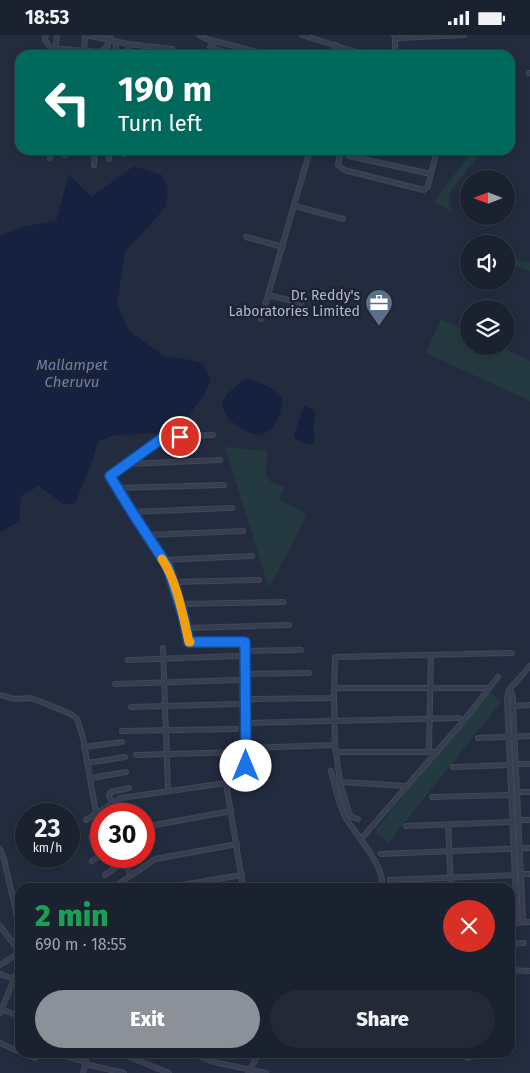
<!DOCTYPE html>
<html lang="en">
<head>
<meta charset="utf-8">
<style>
  :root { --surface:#1a212f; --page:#232937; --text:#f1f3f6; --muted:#9fa3aa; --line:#383e4b; --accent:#8c9099 }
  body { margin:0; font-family:"Fira Sans",sans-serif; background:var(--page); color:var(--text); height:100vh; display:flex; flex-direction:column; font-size:19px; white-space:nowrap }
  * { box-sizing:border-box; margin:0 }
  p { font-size:16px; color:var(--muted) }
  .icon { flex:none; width:28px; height:28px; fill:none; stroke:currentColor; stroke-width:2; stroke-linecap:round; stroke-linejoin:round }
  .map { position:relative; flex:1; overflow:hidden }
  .side { position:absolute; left:15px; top:848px; width:500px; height:175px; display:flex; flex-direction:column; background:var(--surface); border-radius:15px; box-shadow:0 2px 8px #0003,0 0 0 1px var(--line) }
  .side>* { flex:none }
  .banner { position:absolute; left:15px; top:15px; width:500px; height:105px; border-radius:15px; box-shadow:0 2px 8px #0003,0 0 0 1px var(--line); background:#00695c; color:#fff; overflow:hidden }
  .needle { width:32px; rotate:270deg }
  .fabs { position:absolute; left:460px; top:135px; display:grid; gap:10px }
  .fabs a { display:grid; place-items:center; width:55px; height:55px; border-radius:50%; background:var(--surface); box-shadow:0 2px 8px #0003,0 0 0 1px var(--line); font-size:25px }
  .speed { position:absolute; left:15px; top:768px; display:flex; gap:10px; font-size:25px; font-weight:700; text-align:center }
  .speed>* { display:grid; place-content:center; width:65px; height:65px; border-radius:50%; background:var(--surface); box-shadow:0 2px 8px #0003,0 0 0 1px var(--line); line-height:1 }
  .speed small { font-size:12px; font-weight:400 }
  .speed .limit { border:8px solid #d22; background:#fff; color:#111 }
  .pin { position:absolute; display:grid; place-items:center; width:42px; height:42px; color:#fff; margin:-21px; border:2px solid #fff; border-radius:50%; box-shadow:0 1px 5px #0007 }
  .me { position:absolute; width:55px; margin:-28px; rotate:0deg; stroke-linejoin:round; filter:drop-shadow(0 0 4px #0008) }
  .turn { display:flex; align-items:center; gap:18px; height:105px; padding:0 20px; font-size:22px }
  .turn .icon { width:65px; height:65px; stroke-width:2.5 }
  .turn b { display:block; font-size:35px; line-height:42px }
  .round { display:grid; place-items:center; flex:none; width:52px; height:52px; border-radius:26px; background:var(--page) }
  .head { display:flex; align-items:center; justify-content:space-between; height:85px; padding:0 20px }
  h1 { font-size:30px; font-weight:800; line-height:38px; color:#1e9e55 }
  .cta { display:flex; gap:10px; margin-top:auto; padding:10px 20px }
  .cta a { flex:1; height:58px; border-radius:30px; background:var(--accent); color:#fff; font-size:20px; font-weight:800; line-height:58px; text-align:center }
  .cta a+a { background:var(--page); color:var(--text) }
  .status { display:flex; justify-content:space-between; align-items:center; height:35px; padding:0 25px; background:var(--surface); direction:ltr }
  .status svg { height:14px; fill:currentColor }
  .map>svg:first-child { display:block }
</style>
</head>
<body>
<div class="status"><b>18:53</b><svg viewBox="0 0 49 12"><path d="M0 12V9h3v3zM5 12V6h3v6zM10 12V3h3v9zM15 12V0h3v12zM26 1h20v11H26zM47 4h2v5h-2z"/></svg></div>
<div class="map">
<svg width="530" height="1038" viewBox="0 0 530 1038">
  <rect width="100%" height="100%" fill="#232c3f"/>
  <g fill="#253a40">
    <path d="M473,115H502L500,122L487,116L480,119L450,157L449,167L452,177L434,167Z"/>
    <path d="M512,223L530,227V236L509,229V225Z"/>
    <path d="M441,284L469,297V311H499L530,326V366L426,318Z"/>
    <path d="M225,412L267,416L266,441L271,447L284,452L279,465L307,479L269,553Z"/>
    <path d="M489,657L501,667L388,808L374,797Z"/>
  </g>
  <g fill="#15213e">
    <path d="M134,131L162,140L168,153L166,171L152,188L125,216L117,269L129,296L164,321L185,324L202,328L211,345L204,360L186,384L166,398L115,400L98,406L92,427L75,469H63L39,451L21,461L19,486L0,497V201L21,192L56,186L69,139L91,162Z"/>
    <path d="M245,344C258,344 276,355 283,365C281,376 277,393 265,398C251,405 222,384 222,368C222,362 240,347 245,344Z"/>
    <path d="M304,371L313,374L315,380L313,394L315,405L311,410L303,408L294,402V400Z"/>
  </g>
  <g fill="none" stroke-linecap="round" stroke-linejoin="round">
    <defs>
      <g id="minor">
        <path d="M46,0L45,5L51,13L99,17L107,12L110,0"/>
        <path d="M86,0L128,9V20"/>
        <path d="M199,0L206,4L269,20"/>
        <path d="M302,0L365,20"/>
        <path d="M394,0L398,3L464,0"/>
        <path d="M395,2V13"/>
        <path d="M213,6L210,12L232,20"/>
        <path d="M128,9L172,14"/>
        <path d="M55,20L57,0"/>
        <path d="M84,20L85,0"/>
        <path d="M115,20L116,7"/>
        <path d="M332,20L336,10"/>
        <path d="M529,38H530"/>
        <path d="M341,115L338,130L344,135L424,155L428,151L437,115"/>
        <path d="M80,118V115"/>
        <path d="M125,119V115"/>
        <path d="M65,120V115"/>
        <path d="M349,121L431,139"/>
        <path d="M50,123L51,115"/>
        <path d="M109,124V115"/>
        <path d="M94,130L95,115"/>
        <path d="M295,171L343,184"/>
        <path d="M246,202L283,212"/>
        <path d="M268,260L301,268"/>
        <path d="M261,284L310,115"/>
        <path d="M213,400L164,402L110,441L131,477L168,532L183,583L189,607H245L246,744L226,748"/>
        <path d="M127,429L220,425"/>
        <path d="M117,453L224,450"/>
        <path d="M131,477L232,473"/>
        <path d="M147,500L243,496"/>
        <path d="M163,525L252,521"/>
        <path d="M172,547L259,545"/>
        <path d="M179,569L283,567"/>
        <path d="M186,593L289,590"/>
        <path d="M163,613L168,756"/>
        <path d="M245,616L301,615"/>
        <path d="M128,625L237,621"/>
        <path d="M246,639L309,638"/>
        <path d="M115,649L238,645"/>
        <path d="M334,653H489"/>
        <path d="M510,655L513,662V671L523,887"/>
        <path d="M0,660L14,664L30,663L39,666L71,679L77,684L83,703L96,778L101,793"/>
        <path d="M334,663L335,710L340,747L349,778L352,782L358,784"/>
        <path d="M246,664L334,663L335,622L512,618"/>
        <path d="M513,671L530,670"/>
        <path d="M131,672L238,669"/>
        <path d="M246,688L459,683"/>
        <path d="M122,696L236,694"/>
        <path d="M478,703L530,701"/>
        <path d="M84,712L122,707"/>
        <path d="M246,713L335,710"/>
        <path d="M336,717H437"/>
        <path d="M429,717L431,620"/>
        <path d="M136,720L240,717"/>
        <path d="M88,728L125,722"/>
        <path d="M515,729H530"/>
        <path d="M453,732L510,730"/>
        <path d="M331,736C335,751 340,776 349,788C358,801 388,837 381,852"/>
        <path d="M91,743L126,737"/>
        <path d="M340,747L407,751"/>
        <path d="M517,757H530"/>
        <path d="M432,762L512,760"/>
        <path d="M112,768L109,760L111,757L129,753"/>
        <path d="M128,779L134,775"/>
        <path d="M86,785L121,763L226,748L243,852"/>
        <path d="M518,785H530"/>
        <path d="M448,789L451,852"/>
        <path d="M406,791L513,787"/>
        <path d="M144,792L231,776"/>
        <path d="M91,802L101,795"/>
        <path d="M361,804L460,690L498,642"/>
        <path d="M144,808L146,811L144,813"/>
        <path d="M0,814L4,824L20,895"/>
        <path d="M381,819L530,813"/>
        <path d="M118,821L131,839"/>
        <path d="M92,826L101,820"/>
        <path d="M521,839H530"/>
        <path d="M105,840L132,821"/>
        <path d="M390,845L515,840"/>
        <path d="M114,852L155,824L237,809"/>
        <path d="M169,852L242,840"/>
        <path d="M510,888L530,887"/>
        <path d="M517,888L507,662L509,655L530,631"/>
        <path d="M0,891L20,917"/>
        <path d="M510,909L524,908"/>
        <path d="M0,930L20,917"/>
        <path d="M510,935L530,936"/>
        <path d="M0,939L20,946"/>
        <path d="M0,974L20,981"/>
        <path d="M0,978L20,930"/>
        <path d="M0,1008L20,1017"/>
        <path d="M22,1018L35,1023"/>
        <path d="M55,1018L86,1027"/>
        <path d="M120,1018L169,1038"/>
        <path d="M191,1018L214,1027L266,1038"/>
        <path d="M467,1023L485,1018"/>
        <path d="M85,1029L124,1038"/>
        <path d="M83,1038L88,1018"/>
        <path d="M248,1038L259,1018"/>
      </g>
    </defs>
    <use href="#minor" stroke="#404758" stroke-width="6"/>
    <use href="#minor" stroke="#373e4f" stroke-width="4"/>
  </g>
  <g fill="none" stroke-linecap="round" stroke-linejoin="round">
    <defs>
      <path id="route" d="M180,402H164L110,441L132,477L168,532L184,583L189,607H245L246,731"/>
    </defs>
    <use href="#route" stroke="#114b97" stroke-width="12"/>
    <use href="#route" stroke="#1a73e8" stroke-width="9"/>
    <path stroke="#f59e0b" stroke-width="9" d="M162,524C177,546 183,581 189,607H190"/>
  </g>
  <defs>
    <symbol id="office-pin" viewBox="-11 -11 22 30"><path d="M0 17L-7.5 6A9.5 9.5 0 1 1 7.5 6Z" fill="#5c6f8a" stroke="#1c2334"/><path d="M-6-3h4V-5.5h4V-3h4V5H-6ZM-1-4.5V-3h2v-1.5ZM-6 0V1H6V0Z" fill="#fff"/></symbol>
  </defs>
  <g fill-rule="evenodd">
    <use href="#office-pin" x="363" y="252" width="32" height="43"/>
  </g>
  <g text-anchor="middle" stroke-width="5" stroke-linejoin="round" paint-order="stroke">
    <g font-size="14" fill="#b3b9ca" stroke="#1c2334" text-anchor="end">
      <text x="360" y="265">Dr. Reddy's<tspan x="360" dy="16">Laboratories Limited</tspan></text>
    </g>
    <g font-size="15" font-style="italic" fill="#6a7fab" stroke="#1c2334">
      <text x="72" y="335">Mallampet<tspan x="72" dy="17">Cheruvu</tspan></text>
    </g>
  </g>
</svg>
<div class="fabs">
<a><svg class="needle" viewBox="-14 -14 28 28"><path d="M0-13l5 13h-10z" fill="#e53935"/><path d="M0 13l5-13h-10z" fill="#9fa3aa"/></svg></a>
<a><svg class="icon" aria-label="sound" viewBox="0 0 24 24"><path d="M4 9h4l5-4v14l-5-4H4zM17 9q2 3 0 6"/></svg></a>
<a><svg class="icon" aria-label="layers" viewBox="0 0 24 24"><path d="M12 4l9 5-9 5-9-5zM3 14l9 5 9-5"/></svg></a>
</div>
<div class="speed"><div>23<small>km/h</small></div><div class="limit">30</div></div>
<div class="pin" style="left:180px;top:402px;background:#d93025"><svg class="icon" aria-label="arrive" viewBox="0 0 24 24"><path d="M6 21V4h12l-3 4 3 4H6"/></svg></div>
<svg class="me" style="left:246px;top:731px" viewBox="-20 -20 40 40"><circle r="19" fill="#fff"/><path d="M0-13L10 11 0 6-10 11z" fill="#1a73e8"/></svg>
<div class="banner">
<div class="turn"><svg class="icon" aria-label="left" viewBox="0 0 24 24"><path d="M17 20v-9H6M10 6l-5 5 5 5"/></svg><div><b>190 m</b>Turn left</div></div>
</div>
<section class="side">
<div class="head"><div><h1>2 min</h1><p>690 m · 18:55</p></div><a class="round" style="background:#d93025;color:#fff"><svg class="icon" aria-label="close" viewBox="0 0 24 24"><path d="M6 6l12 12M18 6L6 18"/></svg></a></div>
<div class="cta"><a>Exit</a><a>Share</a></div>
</section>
</div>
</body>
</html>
